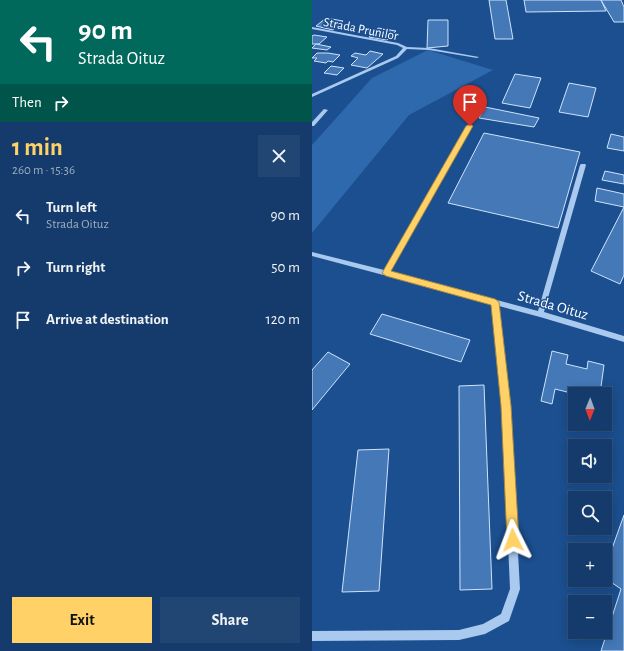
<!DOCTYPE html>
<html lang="en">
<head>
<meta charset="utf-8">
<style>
  :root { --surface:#143b6b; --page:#214673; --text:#f1f3f6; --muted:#9dadc1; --line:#33557e; --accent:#ffd166 }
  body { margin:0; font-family:"Alegreya Sans",sans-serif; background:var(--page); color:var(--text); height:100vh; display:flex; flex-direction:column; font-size:15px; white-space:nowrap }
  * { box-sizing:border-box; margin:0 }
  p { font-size:13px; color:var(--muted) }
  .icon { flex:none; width:22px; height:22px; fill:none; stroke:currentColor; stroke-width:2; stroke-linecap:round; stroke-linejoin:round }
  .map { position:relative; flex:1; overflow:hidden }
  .panel { display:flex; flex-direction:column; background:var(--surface); width:312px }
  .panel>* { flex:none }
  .guide { background:#00695c; color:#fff; overflow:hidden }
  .needle { width:26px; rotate:181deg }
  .tools { position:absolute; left:256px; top:387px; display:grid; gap:8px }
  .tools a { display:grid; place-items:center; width:44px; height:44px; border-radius:0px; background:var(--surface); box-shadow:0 2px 10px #0003,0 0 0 1px var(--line); font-size:20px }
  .pin { position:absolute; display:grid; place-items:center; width:34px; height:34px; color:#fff; margin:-41px -17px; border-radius:50% 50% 50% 0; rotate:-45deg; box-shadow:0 0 4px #0007 }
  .pin .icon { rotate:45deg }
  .me { position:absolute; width:44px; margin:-22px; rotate:357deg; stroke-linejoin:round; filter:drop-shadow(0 0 3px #0008) }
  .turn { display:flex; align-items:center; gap:14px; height:84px; padding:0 12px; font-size:18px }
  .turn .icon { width:52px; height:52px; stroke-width:2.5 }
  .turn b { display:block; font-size:28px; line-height:34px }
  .then { display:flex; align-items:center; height:38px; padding:0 12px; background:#0003; gap:8px; font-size:15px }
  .round { display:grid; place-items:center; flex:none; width:42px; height:42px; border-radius:0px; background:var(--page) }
  .summary { display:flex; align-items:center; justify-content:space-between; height:68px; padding:0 12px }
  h1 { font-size:24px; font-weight:700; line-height:30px; color:var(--accent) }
  .action { display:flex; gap:8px; margin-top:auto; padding:8px 12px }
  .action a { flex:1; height:46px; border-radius:0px; background:var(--accent); color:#111; font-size:16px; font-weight:700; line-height:46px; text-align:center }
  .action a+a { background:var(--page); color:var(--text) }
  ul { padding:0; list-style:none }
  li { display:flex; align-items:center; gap:12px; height:52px; padding:0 12px }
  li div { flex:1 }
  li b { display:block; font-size:15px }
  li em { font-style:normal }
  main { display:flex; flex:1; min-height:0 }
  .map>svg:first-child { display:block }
</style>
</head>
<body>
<main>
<section class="panel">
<div class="guide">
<div class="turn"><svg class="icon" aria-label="left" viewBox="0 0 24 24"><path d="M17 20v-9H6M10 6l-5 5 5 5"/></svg><div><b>90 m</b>Strada Oituz</div></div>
<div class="then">Then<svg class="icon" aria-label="right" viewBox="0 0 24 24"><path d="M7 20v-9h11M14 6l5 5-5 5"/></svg></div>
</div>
<div class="summary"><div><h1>1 min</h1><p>260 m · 15:36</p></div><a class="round"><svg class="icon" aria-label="close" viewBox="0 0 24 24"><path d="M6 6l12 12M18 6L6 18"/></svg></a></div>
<ul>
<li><svg class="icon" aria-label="left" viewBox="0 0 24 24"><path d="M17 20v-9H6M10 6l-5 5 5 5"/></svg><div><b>Turn left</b><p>Strada Oituz</p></div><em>90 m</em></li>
<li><svg class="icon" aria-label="right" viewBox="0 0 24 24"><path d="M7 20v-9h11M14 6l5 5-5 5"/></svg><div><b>Turn right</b></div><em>50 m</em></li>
<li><svg class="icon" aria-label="arrive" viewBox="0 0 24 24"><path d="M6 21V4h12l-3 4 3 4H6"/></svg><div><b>Arrive at destination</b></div><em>120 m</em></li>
</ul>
<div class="action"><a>Exit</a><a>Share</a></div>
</section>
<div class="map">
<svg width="312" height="651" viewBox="0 0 312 651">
  <rect width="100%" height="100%" fill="#1b4f8f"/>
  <path fill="#2e69ad" d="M116,50L181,70L97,115L0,233V145L60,78Z"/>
  <g fill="#4478b7" stroke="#cfe3fa">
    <path d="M177,0H194L201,39H183Z"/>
    <path d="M212,0H289L294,11L214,12Z"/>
    <path d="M289,0H309L312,7V22H302Z"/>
    <path d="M14,18L31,21L21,30L4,26Z"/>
    <path d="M116,20H136V46L115,48Z"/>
    <path d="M66,28L84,31L75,40L57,37Z"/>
    <path d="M2,35L15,37L7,44H0V36Z"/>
    <path d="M4,44L19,47L15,50L0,48Z"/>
    <path d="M58,51L71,54L55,68L39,65L46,58L39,56L43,53L54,55Z"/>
    <path d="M5,53H16L28,55L21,62L16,61L14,63L2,61L5,58H0Z"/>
    <path d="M19,66L32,68L25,75L12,73Z"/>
    <path d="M203,74L229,78L218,108L190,103Z"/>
    <path d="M257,83L284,88L276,117L247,112Z"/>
    <path d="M173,107L227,118L222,127L167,118Z"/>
    <path d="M172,133L268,152L246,228L136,203Z"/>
    <path d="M299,134L312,137V151L295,148Z"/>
    <path d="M293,171L312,175V184L290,180Z"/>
    <path d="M285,188L312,194V207L283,201Z"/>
    <path d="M312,207V275L308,284L279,271Z"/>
    <path d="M70,314L158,340L149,362L58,334Z"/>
    <path d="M240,351L256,355L254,364L275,369L276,361L292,365L288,394H263L243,389L240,404L229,401Z"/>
    <path d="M16,352L38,364L0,410V370Z"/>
    <path d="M172,385L180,589L148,590L147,386Z"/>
    <path d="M77,449L67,591L30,592L46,450Z"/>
    <path d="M312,515V651H289L309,589L293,578V568Z"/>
  </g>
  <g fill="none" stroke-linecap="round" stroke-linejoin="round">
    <g fill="#a9c9ee" fill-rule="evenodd">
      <path d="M0,27L86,43L95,47L117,48L167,57L165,58L117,50L95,49L86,58L0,97V94L84,56L91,48L85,45L0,29Z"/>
      <path d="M12,109L16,110L2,126H0V122Z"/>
      <path d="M156,125L160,126L78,272L226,311L268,165L269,164H273L274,165L232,312L312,336V342L228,317L187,306L198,406L208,589L197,621L173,634L147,640L0,641V631L147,630L171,624L189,614L198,589L190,406L180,304L0,256V252L72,270Z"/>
    </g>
  </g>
  <path fill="#ffd166" stroke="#a68842" d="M158,124L161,126L79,271L183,299L187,302L199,406L207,540L206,545L201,547L197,545L195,540L189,406L179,305L74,276L70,273L154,126Z"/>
  <g text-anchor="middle" stroke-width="3" stroke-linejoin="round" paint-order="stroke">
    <g font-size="13" fill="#fff" stroke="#1b4f8f">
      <text transform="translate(49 28) rotate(11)" y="5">Strada Prunilor</text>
    </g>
    <g font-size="15" fill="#fff" stroke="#1b4f8f">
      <text transform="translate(241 305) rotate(16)" y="5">Strada Oituz</text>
    </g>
  </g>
</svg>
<div class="tools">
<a><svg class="needle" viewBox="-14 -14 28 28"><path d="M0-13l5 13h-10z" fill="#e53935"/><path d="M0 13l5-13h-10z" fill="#9dadc1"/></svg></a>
<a><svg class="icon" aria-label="sound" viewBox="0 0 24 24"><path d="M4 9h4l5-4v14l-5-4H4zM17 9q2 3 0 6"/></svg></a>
<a><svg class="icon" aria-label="search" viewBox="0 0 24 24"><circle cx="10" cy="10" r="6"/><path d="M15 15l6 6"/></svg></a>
<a>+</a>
<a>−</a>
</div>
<div class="pin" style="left:158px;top:126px;background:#d93025"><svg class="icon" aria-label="arrive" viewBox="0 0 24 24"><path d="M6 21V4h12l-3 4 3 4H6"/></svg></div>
<svg class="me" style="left:201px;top:540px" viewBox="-20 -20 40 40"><path d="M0-17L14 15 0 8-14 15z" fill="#ffd166" stroke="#fff" stroke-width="4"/></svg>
</div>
</main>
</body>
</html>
